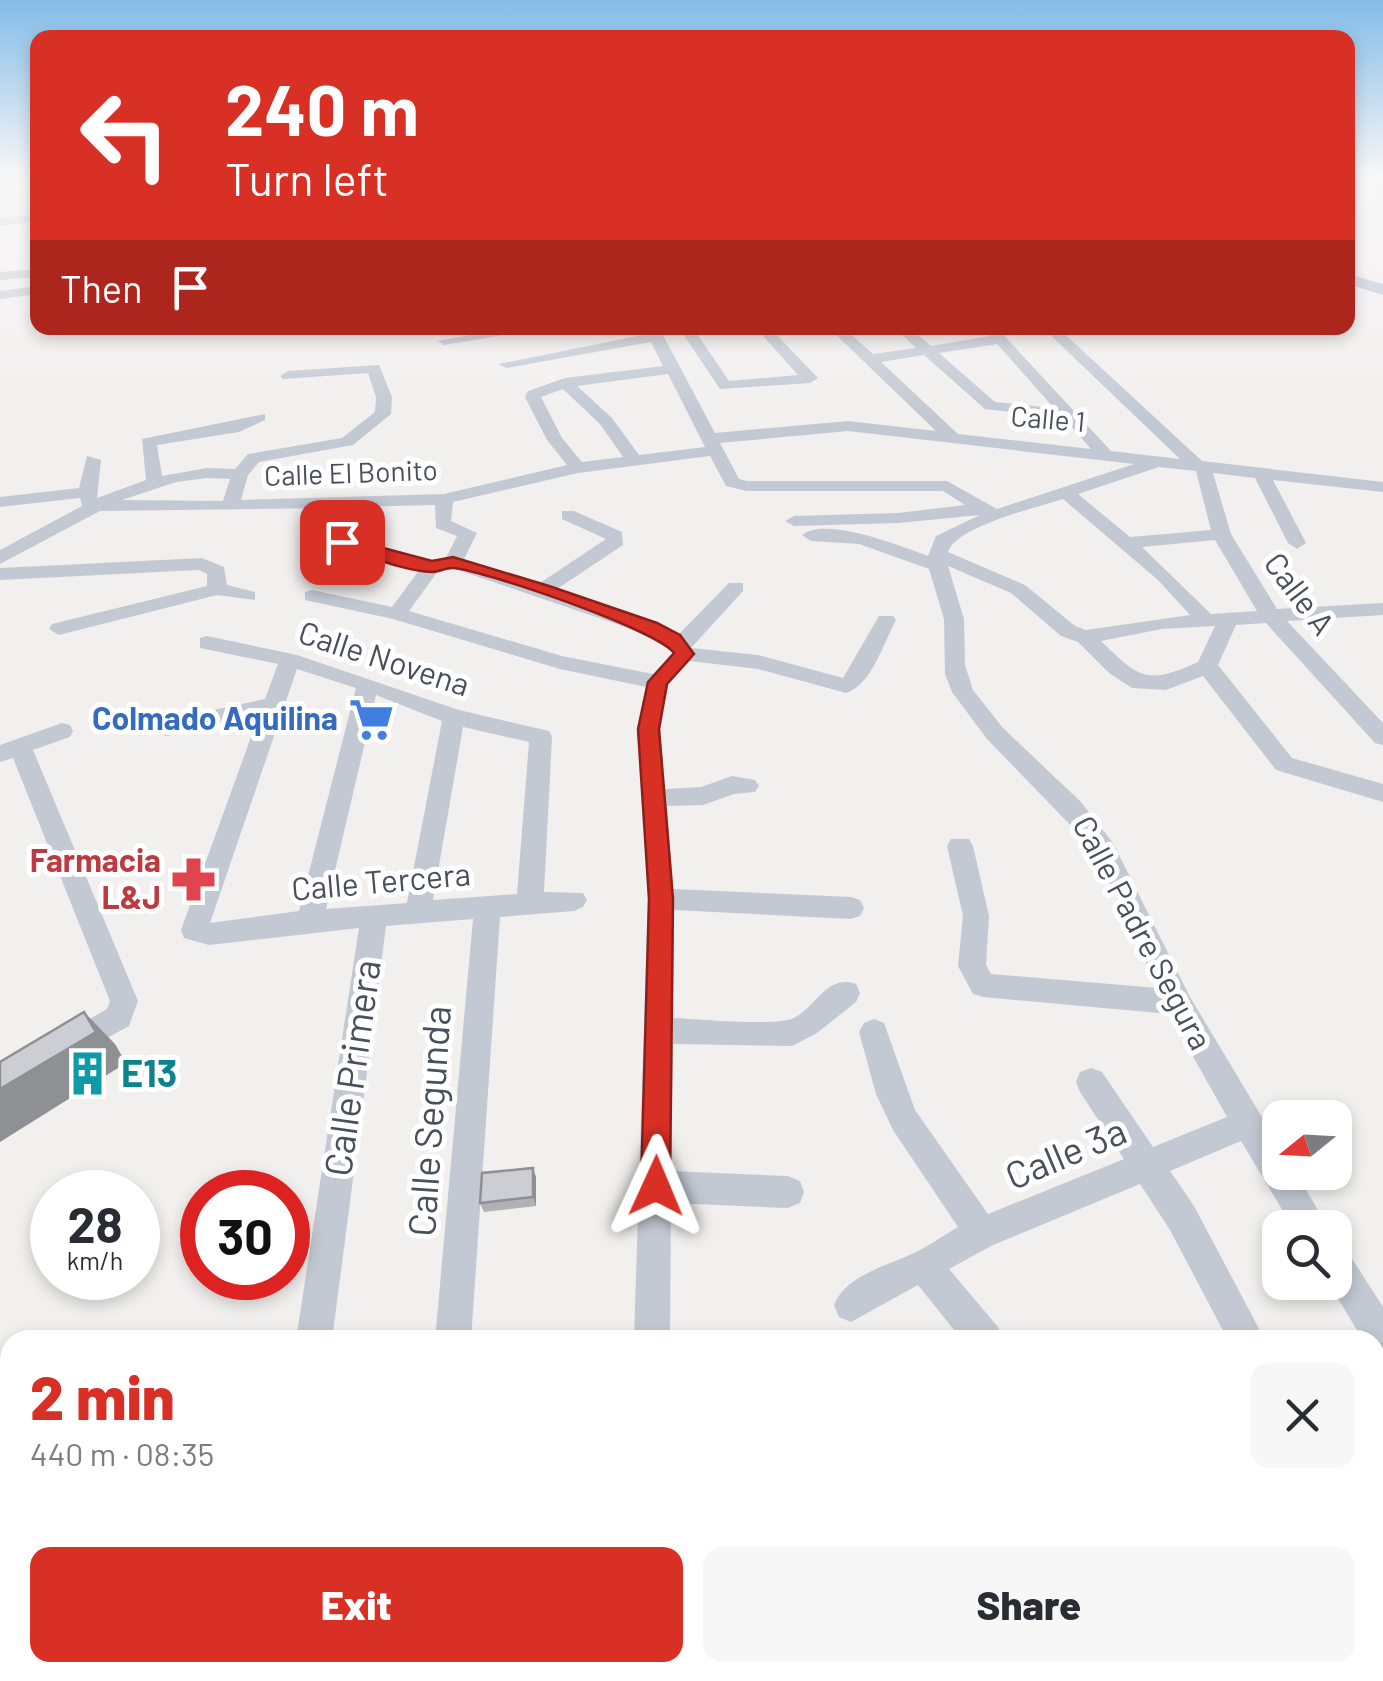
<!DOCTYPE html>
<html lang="en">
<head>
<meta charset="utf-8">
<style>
  :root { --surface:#fff; --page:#f7f7f7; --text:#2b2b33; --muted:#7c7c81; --accent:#d93025 }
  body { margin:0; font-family:Barlow,sans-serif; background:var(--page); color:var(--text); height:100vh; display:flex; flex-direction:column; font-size:38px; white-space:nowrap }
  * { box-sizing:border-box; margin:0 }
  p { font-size:32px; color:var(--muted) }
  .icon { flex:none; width:55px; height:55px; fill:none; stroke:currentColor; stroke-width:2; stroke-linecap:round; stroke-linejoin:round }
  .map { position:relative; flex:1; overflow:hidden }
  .side { position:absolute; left:0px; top:1330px; width:1385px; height:352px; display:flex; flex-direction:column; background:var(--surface); border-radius:30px 30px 0 0; box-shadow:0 5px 15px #0003 }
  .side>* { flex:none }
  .hud { position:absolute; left:30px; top:30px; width:1325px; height:305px; border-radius:20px; box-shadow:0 5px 15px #0003; background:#d93025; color:#fff; overflow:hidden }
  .needle { width:65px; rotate:252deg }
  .buttons { position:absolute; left:1262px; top:1100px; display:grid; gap:20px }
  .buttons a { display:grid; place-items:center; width:90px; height:90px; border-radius:20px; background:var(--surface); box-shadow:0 5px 15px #0003; font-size:50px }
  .speed { position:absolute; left:30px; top:1170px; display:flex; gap:20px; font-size:50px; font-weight:700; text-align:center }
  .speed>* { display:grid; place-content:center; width:130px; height:130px; border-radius:50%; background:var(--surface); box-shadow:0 5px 15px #0003; line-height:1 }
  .speed small { font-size:25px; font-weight:400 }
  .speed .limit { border:15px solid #d22; background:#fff; color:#111 }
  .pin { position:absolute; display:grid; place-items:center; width:85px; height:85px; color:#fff; margin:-42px; border-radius:20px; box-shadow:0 5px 15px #0006 }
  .me { position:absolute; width:110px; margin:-55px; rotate:1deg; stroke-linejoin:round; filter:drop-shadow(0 0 8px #0008) }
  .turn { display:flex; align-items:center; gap:35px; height:210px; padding:0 30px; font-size:45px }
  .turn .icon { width:130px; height:130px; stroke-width:2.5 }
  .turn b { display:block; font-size:70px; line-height:85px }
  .then { display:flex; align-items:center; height:95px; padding:0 30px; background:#0003; gap:20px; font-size:38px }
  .round { display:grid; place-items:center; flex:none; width:105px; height:105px; border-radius:20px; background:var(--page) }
  .summary { display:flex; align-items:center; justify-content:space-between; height:170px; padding:0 30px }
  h1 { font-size:60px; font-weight:800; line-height:75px; color:var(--accent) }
  .action { display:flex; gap:20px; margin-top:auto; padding:20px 30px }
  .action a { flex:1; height:115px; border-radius:20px; background:var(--accent); color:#fff; font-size:40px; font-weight:800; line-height:115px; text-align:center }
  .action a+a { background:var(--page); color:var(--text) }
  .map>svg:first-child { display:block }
</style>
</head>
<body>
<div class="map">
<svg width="1383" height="1681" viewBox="0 0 1383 1681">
  <rect width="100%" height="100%" fill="#f2efef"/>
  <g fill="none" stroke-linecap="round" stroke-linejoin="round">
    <g fill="#c3c9d3" fill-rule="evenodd">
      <path d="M11,180H26L0,190V183Z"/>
      <path d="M1348,180H1357L1348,187Z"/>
      <path d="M38,214V221L0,226V218Z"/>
      <path d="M38,269V277L0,280V272Z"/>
      <path d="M38,286V294L0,299V291Z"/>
      <path d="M512,328H547L444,345L437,341Z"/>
      <path d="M644,328H658L664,337L715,433L848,421L936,431L829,328H844L873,354L916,348L895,328H910L931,346L990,336L983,328H997L1111,451L1180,459L1043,328H1058L1202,461L1383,482V492L1273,480L1306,543L1297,549L1288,543L1255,478L1213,473L1231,534L1277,609L1383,603V615L1287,621L1383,723V745L1375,743L1266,623L1236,625L1218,665L1292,758L1383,784V802L1276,770L1203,676L1166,690L1132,688L1109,673L1078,642L1061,636L1011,593L948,566L964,619L965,665L973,690L1003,728L1080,801L1113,843L1190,997L1280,1147V1172H1296L1328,1228H1293L1241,1141L1170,1171L1194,1206L1265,1340H1228L1170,1230L1140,1184L993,1245L949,1269L998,1327L1003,1340H962L918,1285L851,1322L839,1317L834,1305C846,1274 891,1265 918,1251C930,1245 944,1235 958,1227L893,1130L876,1094L859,1032L864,1023L874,1019L884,1023L915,1110L988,1214L1124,1159L1080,1092L1076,1082L1080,1072L1091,1068L1102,1072L1153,1147L1227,1117L1169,1014L983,997L973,994L958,966L963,916L947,846L951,839H969L973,846L989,916L986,965L991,974L1157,988L1112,888L1080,835L987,739L952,692L945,674L944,619L929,569L859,544L811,541L802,535C826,516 900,546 928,556L936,536L980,515L898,523L794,526L785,521L794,516L898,513L965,505L943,491H746L726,486L710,456L578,473L453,502L451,521L477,533L464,559L540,583L606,539L562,519V511H574L622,532L623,545L557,589L679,634L729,583H743V591L691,648L758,655L843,678L879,616H893L896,620C884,642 871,686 846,693L758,669L690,661L668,684L660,729L665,789L701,787L732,776L755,780L759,786L755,792L734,794L703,805L667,806L673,889L851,897L860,900L864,908L860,916L851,919L674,910L673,1018C697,1019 773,1026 791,1019C815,1010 826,973 856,984L860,993L856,1002L817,1033L792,1046L673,1044L671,1171L788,1176L800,1181L804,1192L800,1203L788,1208L671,1203L670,1340H634L648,899L638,729L646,687L560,669L393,619L305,600V592L312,590L392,607L420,569L342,552L330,535L333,508L100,511L0,564V550L82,506L80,498L0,507V497L79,488L87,456L101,460L97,498L146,480L142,439L265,414V420L239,432L157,445L162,476L207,468L235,469L248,454L342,438L375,412L376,397L368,373L283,379L280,376L288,371L379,365L392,397L391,414L353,445L259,462L248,475L241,500L444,494L567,465L547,440L525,397L528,391L565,378L663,366L651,342L506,368L499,364L647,334ZM997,344L1054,408L995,402L939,353ZM924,355L985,409L1064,418L1091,449L958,434L881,362ZM668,374L705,447L639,455L612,418L577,386ZM563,389L600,424L623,457L582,462L562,438L541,397ZM848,431L1134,464L997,509L947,481H747L739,479L720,443ZM1159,467L1196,471L1211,530L1130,537L1078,494ZM207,478L230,479L223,501L122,500L176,482ZM1063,499L1158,580L1190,615L1086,630L1075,626L1025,585L948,552C957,526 1036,508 1063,499ZM435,505L436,528L457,536L446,558L432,560L355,544L348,535L351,507ZM1215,540L1257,611L1211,614L1142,547ZM452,568L643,633L666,644L673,653L653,674L562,656L409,611L438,571ZM1215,626L1198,662C1147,685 1140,679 1101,641L1162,629Z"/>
      <path d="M679,328H693L729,381L798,375L756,328H770L818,378L810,383L720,389Z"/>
      <path d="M202,558L224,567L227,585L255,592V600L217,595L59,635L49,629L52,624L207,586V574L199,570L0,580V568Z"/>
      <path d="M207,636L297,655L459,710L549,731L552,737L544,892L583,893L587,900L583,907L574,911L500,917L471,1340H435L473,919L386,926L332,1340H296L359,928L209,945L184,938L181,930L259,715L166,736L155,728L166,720L265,699L278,664L200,648V638ZM297,669L356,688L299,911L210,923ZM376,695L442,721L407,903L326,909ZM463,727L529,742L517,894L433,900Z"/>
      <path d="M62,723L70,725L73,731L70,737L33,750L138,1001L129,1026L70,1058L60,1054L55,1045L60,1036L107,1009L110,1001L13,758L0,762V745Z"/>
      <path d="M1335,1246L1347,1251L1383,1307V1357L1375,1354V1340H1363L1328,1282H1335Z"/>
      <path d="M1383,1483V1523L1375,1525V1485Z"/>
      <path d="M144,1672H187L186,1681H142Z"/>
      <path d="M307,1672H349L351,1681H307Z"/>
      <path d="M356,1672H415L412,1681H352Z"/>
      <path d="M624,1672H666L667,1681H623Z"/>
      <path d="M1010,1672H1057L1054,1681H1011Z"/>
      <path d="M1240,1672H1286L1290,1681H1243Z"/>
    </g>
    <path fill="#b0bbcc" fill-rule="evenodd" d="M1348,274L1383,284V295L1348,284Z"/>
  </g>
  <path fill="#afb1b5" d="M536,1177V1206L484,1212L480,1203Z"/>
  <g fill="#8f9094">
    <path d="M84,1012L115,1044L126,1063L0,1142V1089Z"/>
    <path d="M533,1168L536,1177V1206L533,1197Z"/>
  </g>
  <g fill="#ccced3" stroke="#8f9094" stroke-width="2.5">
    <path d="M84,1012L96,1032L0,1089V1062Z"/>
    <path d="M533,1168V1197L480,1203L482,1173Z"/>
  </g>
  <linearGradient id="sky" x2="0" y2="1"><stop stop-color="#84bce8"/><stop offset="0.43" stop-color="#f9f8f8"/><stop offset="1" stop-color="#f9f8f8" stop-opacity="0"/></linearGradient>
  <rect width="1383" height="415" fill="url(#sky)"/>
  <path fill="#d93025" stroke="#8d1f18" stroke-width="2.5" d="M342,537L432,561L453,557L549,586L657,623L680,635L694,654L667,684L659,729L673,899L670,1186L666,1196L656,1200L645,1196L641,1186L649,899L638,729L648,682L674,653C657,630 489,572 454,568C447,567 439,572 432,572C402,571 365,554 336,546V539Z"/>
  <defs>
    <symbol id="supermarket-bare" viewBox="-9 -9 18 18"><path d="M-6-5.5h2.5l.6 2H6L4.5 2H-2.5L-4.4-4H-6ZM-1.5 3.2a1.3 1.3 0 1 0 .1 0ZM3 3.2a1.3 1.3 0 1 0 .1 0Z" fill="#3f7fe0" stroke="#fff" stroke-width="2.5" paint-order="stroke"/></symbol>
    <symbol id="pharmacy-bare" viewBox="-9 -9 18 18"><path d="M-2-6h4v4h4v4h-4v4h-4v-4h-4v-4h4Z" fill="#e0444e" stroke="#fff" stroke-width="2.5" paint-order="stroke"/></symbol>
    <symbol id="building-bare" viewBox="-9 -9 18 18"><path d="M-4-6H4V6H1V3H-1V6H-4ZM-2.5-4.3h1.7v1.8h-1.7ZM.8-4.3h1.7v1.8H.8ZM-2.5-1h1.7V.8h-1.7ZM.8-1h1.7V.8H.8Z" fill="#0f9aa8" stroke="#fff" stroke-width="2.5" paint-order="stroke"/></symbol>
  </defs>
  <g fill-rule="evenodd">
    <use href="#supermarket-bare" x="340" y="688" width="63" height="63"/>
    <use href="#pharmacy-bare" x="162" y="848" width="63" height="63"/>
    <use href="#building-bare" x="56" y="1042" width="63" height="63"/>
  </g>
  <g text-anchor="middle" stroke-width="10" stroke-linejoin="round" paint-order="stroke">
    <g font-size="28" fill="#48505c" stroke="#fff">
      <text transform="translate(1048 419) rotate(5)" y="10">Calle 1</text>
      <text transform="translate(351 473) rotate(-2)" y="10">Calle El Bonito</text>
    </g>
    <g font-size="32" fill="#48505c" stroke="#fff">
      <text transform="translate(1299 594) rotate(53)" y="11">Calle A</text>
      <text transform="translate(384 659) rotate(18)" y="11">Calle Novena</text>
      <text transform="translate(381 882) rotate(-5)" y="11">Calle Tercera</text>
      <text transform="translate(1142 933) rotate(62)" y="11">Calle Padre Segura</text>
    </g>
    <g font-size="32" font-weight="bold" fill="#366cbe" stroke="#fff" text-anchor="end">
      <text x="338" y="730">Colmado Aquilina</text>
    </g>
    <g font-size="32" font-weight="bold" fill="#be3a42" stroke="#fff" text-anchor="end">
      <text x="161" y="872">Farmacia<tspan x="161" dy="37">L&amp;J</tspan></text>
    </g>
    <g font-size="38" fill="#48505c" stroke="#fff">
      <text transform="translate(353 1068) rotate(-82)" y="13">Calle Primera</text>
      <text transform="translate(430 1121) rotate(-86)" y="13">Calle Segunda</text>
      <text transform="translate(1066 1154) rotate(-23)" y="13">Calle 3a</text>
    </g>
    <g font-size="38" font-weight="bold" fill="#0d838f" stroke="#fff" text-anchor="start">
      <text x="121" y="1087">E13</text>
    </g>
  </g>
</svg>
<div class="buttons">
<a><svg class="needle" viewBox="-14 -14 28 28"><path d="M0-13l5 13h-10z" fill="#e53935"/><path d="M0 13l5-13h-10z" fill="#7c7c81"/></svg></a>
<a><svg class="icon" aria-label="search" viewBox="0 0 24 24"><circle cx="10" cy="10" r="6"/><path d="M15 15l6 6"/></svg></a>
</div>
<div class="speed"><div>28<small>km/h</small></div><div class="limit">30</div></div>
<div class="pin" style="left:342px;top:542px;background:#d93025"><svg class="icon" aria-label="arrive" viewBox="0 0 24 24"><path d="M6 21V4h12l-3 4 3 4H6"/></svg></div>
<svg class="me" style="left:656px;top:1186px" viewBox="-20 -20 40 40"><path d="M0-17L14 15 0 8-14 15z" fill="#d93025" stroke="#fff" stroke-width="4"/></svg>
<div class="hud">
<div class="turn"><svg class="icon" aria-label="left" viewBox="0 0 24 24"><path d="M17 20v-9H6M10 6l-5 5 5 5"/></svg><div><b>240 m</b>Turn left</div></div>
<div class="then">Then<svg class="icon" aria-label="arrive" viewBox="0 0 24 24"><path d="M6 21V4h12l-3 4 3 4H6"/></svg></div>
</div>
<section class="side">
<div class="summary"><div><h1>2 min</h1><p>440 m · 08:35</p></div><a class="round"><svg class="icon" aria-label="close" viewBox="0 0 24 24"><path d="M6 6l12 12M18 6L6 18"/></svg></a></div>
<div class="action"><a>Exit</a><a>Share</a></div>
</section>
</div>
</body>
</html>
